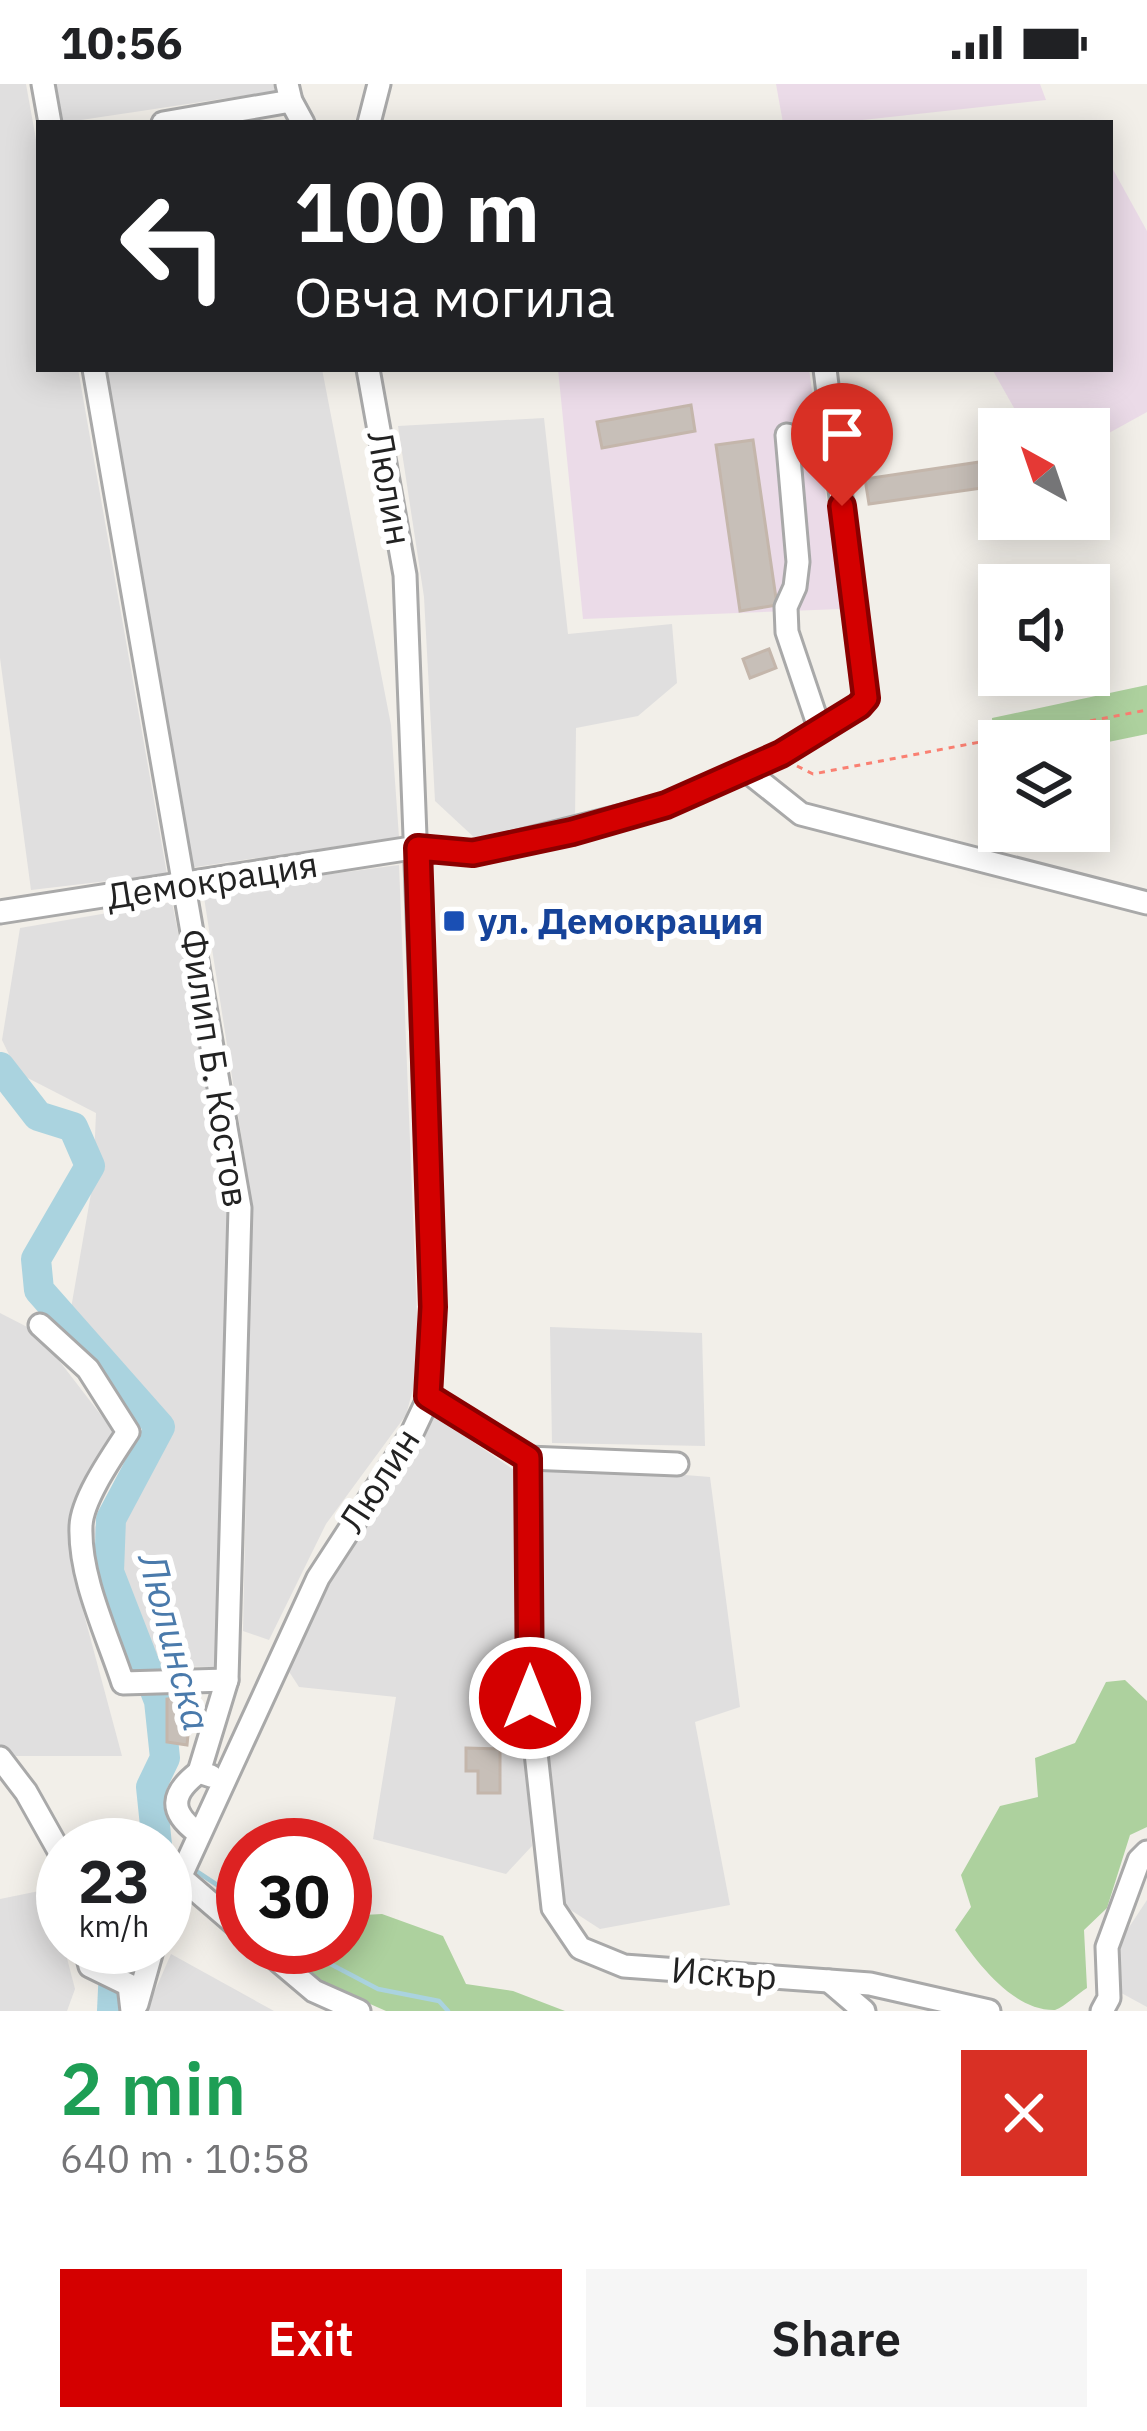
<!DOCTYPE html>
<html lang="en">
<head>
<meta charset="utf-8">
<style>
  :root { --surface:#fff; --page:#f6f6f6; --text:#202124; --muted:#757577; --accent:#d40000 }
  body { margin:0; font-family:"IBM Plex Sans",sans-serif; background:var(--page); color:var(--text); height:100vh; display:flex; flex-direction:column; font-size:45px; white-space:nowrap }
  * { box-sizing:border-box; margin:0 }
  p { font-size:39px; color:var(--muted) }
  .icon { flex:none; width:66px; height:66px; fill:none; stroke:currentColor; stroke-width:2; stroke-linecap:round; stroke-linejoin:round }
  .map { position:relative; height:1927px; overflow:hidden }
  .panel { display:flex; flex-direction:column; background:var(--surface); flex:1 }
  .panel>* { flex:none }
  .guide { position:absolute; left:36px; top:36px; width:1077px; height:252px; border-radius:0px; box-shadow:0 6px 30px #0003; background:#202124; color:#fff; overflow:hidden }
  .needle { width:78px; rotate:320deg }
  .buttons { position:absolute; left:978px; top:324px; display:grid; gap:24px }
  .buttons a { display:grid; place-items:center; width:132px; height:132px; border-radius:0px; background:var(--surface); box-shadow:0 6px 30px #0003; font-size:60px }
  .speed { position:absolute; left:36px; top:1734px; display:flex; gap:24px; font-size:60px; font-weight:700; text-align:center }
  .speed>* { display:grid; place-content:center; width:156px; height:156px; border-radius:50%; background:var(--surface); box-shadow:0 6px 30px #0003; line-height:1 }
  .speed small { font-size:30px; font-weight:400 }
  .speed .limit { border:18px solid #d22; background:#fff; color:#111 }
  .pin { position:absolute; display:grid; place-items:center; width:102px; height:102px; color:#fff; margin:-123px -51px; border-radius:50% 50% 50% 0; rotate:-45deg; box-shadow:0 0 12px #0007 }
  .pin .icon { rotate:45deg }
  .me { position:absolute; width:132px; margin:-66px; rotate:0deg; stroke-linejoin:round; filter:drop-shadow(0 0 9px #0008) }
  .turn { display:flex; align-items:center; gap:42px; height:252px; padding:0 60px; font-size:54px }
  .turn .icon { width:156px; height:156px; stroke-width:2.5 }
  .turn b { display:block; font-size:84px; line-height:102px }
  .round { display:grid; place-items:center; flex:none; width:126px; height:126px; border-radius:0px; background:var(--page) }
  .summary { display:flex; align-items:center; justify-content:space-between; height:204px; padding:0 60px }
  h1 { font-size:72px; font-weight:600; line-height:90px; color:#1e9e55 }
  .primary-button { display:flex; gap:24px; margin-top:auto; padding:24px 60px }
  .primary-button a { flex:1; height:138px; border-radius:0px; background:var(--accent); color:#fff; font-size:48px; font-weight:600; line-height:138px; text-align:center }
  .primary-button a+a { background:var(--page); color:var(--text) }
  .status { display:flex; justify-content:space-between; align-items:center; height:84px; padding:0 60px; background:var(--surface); direction:ltr }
  .status svg { height:33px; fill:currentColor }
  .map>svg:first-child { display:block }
</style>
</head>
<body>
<div class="status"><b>10:56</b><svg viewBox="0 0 49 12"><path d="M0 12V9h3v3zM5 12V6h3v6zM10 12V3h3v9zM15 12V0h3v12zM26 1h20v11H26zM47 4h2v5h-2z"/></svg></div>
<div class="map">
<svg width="1147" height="1927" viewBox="0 0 1147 1927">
  <rect width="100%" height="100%" fill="#f2efe9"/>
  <g fill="#e0dfdf">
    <path d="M0,0H26L39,72V285H78L167,790L31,806L0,574Z"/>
    <path d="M53,0H273L275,7L61,39Z"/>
    <path d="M104,285H322L391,641L399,753L189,784L145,504Z"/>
    <path d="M544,334L568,550L672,540L677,599L638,632L576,644L575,738L477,756L435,717L424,513L398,342Z"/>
    <path d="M399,781L419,1283L406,1331L326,1440L269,1556L243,1547L252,1121L203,807Z"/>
    <path d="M172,818L228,1098L216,1583L137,1582L93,1447L143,1347L129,1288L70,1230L93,1098L96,1029L18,989L2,956L20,844Z"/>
    <path d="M0,1229L37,1248L114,1348L69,1433L71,1482L122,1672H9L0,1663Z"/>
    <path d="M550,1243L702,1249L705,1362L552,1359Z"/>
    <path d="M435,1332L514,1386L519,1614L532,1762L506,1790L373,1755L396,1613L299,1603L288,1586L358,1441L416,1370Z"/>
    <path d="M537,1379L710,1393L740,1623L695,1638L730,1821L600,1845L566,1823L538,1606Z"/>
    <path d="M49,1805L75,1905L67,1927H0V1815Z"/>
    <path d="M1147,1816V1923L1114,1905L1116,1863Z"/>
    <path d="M171,1870L274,1927H146Z"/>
  </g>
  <g fill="#ebdbe8">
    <path d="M776,0H1040L1046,16L835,39H783Z"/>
    <path d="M1110,80L1147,147V328L1089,360V345H1026L992,285H1110Z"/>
    <path d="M558,285H809L841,525L583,535Z"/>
  </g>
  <g fill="#add19e">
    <path d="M1147,601V650L1089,662V657H999V673L994,671L992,634Z"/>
    <path d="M1125,1596L1147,1617V1743L1130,1751L1107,1824L1084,1846L1087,1904C1077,1910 1066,1922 1055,1926C1011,1927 974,1874 955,1846L971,1823L961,1791L1000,1722L1038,1713L1035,1674L1075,1659L1106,1598Z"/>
    <path d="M382,1830L443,1852L466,1900L513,1907L565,1927H386L318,1897L279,1863H345V1832Z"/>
  </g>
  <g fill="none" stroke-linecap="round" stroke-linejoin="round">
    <g stroke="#aad3df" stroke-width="4.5">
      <path d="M165,1770L178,1776"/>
      <path d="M193,1785L243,1818"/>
      <path d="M298,1863L378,1905L439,1917L448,1927"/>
    </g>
    <g stroke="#aad3df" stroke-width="30">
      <path d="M0,983L38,1032L73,1043L90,1082L36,1175L39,1206L160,1343L111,1435L109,1488L159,1617L165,1674L151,1703L157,1761"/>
      <path d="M112,1927L115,1863"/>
    </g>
  </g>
  <g fill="#c7bfb8" stroke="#c4b6ab" stroke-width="3">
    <path d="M691,321L695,347L602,364L597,338Z"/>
    <path d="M753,356L777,521L740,527L716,361Z"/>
    <path d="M986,377L989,403L869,420L865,395Z"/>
    <path d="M769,565L776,584L750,594L743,575Z"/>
    <path d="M192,1612L187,1661L167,1658V1615Z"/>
    <path d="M466,1664L500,1665V1709H478V1687H466Z"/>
  </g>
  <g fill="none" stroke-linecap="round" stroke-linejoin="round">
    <defs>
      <g id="minor">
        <path d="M43,0L50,39"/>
        <path d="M287,0L291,17L303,39"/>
        <path d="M163,39L291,17"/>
        <path d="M369,39L379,0"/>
        <path d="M94,285L240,1124L227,1596L199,1688"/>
        <path d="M787,351L798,478L795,503L786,523L787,548L820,646"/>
        <path d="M747,687L801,730L1147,819"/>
        <path d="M0,828L418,763L473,769L666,721L781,670L859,622L866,614L825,285"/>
        <path d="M40,1241L88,1285L128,1348C113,1371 82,1415 81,1442C79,1493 107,1550 123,1599L227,1596"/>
        <path d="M429,1313L528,1374L677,1380"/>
        <path d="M528,1374L530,1614L553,1824L580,1864L624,1882L870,1900L989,1927"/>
        <path d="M0,1674L26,1708L63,1774"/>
        <path d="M198,1749C169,1728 170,1710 199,1688L211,1692"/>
        <path d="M178,1791L243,1847"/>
        <path d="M165,1826L318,1494L411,1351L429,1313L433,1223L405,491L368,285"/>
        <path d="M85,1863L90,1882L129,1901L132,1927"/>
        <path d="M262,1863L314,1907L359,1927"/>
        <path d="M829,1897L864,1927"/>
        <path d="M137,1920L153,1863"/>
        <path d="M1102,1927L1109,1914L1107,1863L1139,1776L1147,1768"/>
      </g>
    </defs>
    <use href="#minor" stroke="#a9a9a9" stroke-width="27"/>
    <path stroke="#fa8072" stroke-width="3" stroke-dasharray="6 6" stroke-linecap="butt" d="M797,682L813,690L1147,626"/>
    <use href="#minor" stroke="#fff" stroke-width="21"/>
  </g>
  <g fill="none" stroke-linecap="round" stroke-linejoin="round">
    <defs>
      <path id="route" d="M530,1614L528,1374L428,1312L433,1223L418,764L473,769L572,748L666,721L781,670L859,622L866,614L842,422"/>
    </defs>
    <use href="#route" stroke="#8a0000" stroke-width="30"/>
    <use href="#route" stroke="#d40000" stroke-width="21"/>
  </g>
  <rect fill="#1a4fb4" stroke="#fff" stroke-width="4.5" x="442" y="825" width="24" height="24" rx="6"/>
  <g text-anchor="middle" stroke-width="12" stroke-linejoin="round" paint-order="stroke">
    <g font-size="36" fill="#222" stroke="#fff">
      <text transform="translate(390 404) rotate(80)" y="13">Люлин</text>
      <text transform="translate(212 796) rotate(-9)" y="13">Демокрация</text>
      <text transform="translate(215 984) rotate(81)" y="13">Филип Б. Костов</text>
      <text transform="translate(379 1396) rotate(-57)" y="13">Люлин</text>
      <text transform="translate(724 1889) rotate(4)" y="13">Искър</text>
    </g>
    <g font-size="36" font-weight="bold" fill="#164399" stroke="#fff" text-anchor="start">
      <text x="478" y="850">ул. Демокрация</text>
    </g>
    <g font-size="39" font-style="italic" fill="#4a7aab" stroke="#fff">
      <text transform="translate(175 1558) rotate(75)" y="14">Люлинска</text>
    </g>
  </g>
</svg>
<div class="buttons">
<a><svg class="needle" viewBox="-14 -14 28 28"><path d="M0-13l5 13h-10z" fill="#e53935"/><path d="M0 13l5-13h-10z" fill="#757577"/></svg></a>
<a><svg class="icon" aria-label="sound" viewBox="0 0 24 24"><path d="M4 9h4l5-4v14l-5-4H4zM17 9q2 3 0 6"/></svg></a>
<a><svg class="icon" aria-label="layers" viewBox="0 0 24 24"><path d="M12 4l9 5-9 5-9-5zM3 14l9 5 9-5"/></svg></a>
</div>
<div class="speed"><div>23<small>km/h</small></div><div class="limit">30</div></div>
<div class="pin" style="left:842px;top:422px;background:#d93025"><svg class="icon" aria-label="arrive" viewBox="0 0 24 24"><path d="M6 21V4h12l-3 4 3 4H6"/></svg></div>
<svg class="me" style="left:530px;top:1614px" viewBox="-20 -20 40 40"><circle r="17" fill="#d40000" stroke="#fff" stroke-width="3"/><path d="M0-11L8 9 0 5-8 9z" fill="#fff"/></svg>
<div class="guide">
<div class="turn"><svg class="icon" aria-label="left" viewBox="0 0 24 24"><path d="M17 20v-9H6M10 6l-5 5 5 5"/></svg><div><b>100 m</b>Овча могила</div></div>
</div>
</div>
<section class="panel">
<div class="summary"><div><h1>2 min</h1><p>640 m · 10:58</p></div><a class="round" style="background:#d93025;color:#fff"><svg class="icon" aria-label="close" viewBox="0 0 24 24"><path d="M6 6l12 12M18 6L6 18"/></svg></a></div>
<div class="primary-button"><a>Exit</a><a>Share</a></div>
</section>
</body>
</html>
